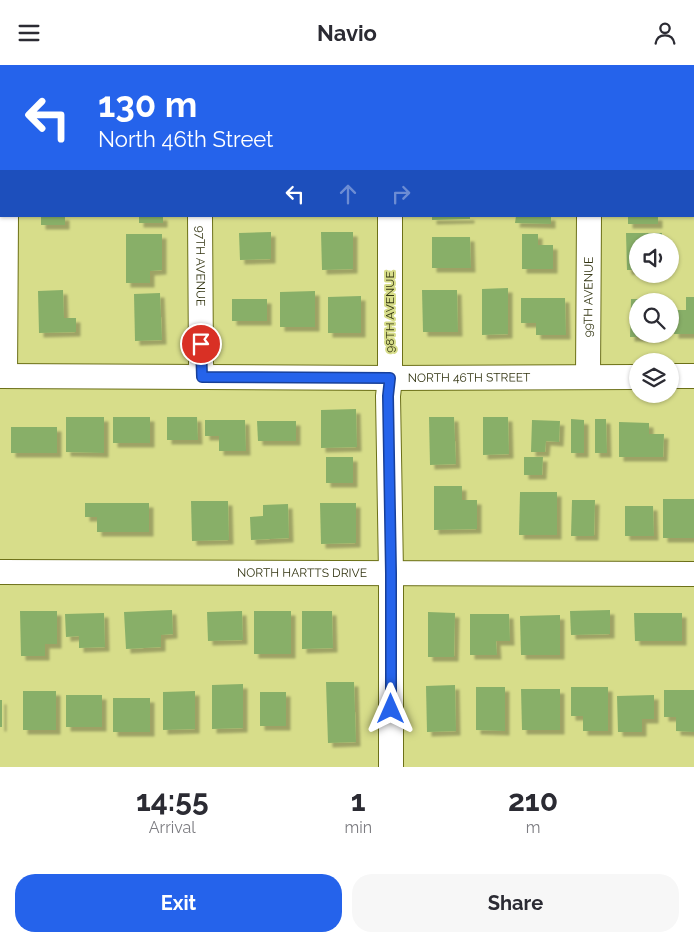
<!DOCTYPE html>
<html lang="en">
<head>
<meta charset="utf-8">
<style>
  :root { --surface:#fff; --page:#f7f7f7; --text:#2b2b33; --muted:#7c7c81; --accent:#2563eb }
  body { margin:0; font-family:Raleway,sans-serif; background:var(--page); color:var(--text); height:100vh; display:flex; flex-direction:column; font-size:19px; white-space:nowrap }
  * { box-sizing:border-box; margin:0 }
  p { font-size:16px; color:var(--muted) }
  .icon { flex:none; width:28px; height:28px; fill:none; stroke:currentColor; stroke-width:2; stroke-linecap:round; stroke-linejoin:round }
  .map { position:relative; height:702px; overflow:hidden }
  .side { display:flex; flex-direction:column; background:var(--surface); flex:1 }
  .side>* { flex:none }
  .hud { position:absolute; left:0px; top:0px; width:695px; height:152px; box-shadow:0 1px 4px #0004; background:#2563eb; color:#fff; overflow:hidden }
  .controls { position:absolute; left:629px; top:168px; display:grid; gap:10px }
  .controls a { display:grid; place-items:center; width:50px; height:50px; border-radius:50%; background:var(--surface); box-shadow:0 1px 4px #0004; font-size:25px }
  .pin { position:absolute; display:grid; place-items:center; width:42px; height:42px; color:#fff; margin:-21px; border:2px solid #fff; border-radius:50%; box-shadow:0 1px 5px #0007 }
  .me { position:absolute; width:55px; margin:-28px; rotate:0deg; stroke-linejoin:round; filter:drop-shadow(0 0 4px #0008) }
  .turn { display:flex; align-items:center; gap:18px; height:105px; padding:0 15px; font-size:22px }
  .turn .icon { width:65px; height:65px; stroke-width:2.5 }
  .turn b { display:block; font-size:35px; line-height:42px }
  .lanes { display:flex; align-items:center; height:48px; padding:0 15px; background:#0003; justify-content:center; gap:25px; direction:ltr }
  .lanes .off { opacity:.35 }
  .eta { display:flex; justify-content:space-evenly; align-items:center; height:85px; text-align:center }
  .eta b { font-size:30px; font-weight:700; line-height:35px }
  .action { display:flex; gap:10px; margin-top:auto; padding:10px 15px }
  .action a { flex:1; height:58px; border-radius:20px; background:var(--accent); color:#fff; font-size:20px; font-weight:700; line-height:58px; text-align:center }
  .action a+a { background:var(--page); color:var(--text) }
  header { display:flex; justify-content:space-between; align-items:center; height:65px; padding:0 15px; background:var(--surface); font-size:22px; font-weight:700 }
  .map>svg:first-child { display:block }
</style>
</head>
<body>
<header><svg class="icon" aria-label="menu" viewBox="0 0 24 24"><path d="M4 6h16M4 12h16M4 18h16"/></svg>Navio<svg class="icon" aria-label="person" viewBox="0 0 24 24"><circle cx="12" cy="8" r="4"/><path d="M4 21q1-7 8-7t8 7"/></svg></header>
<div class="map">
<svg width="694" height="702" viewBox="0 0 694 702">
  <defs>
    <filter id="shadow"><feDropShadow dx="4.5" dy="4.5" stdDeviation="1" flood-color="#0004"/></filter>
  </defs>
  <rect width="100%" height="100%" fill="#d7dd8a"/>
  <g fill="#88af68" filter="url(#shadow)">
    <rect x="41" y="151" width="24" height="9"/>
    <rect x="139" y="151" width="24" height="7"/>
    <path d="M432,151H470V154L432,155Z"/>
    <path d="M516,151H551V159L515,158Z"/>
    <rect x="628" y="151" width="30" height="8"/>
    <path d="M271,167V194L240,195L239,168Z"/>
    <path d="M321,167H353V204L322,205Z"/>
    <path d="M626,168H662V176H638V205H627Z"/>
    <path d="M126,169H162V205L150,206V218H126Z"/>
    <path d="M522,169H538V180H553V204H522Z"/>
    <path d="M432,172H470L471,203H432Z"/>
    <path d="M508,223V269L482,270V224Z"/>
    <path d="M63,225L64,253H76V267L39,268L38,226Z"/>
    <path d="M422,225H457L458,267H423Z"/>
    <path d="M315,226V262H280V227Z"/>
    <path d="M160,228L162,275L135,276L134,229Z"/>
    <path d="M361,231V268H328V232Z"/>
    <path d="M686,232H694V269H674V245H686Z"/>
    <path d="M521,233H565L566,270H536V258H521Z"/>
    <rect x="232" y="234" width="35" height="22"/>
    <path d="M631,234H660V236H638V269H659V272H630Z"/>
    <path d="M356,344L357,382L321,383V345Z"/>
    <path d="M66,352H104V388L66,387Z"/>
    <rect x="113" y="352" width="37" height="26"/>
    <path d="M167,352H197L198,375H167Z"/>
    <path d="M429,352H454L456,399L430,400Z"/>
    <path d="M483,352H508L509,389L483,390Z"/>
    <path d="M571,354L584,355V388H571Z"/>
    <path d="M595,354H606L607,388H595Z"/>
    <path d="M205,355H245L246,386H219V371H205Z"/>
    <path d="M532,355L560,356L559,377L546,376L545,387H531Z"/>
    <path d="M257,356H296V376H258Z"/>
    <path d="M619,357L649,358V369H664L663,392H619Z"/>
    <rect x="11" y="362" width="46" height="26"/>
    <rect x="326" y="392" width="27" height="26"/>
    <path d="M524,392H543L542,410H524Z"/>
    <path d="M434,421H462V435H477V464L434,465Z"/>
    <path d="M520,427H557V470H519Z"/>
    <rect x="663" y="434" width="31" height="39"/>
    <path d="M572,435H595L594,471H571Z"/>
    <path d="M191,436H228L229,475L192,476Z"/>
    <path d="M85,438H149V467H97V452H85Z"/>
    <path d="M320,438H356V478L321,479Z"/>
    <path d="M288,439L289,473L251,475L250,452L263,451V440Z"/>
    <path d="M625,441H653L654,471H625Z"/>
    <path d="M172,545L173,569L161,570V582L126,584L124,547Z"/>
    <path d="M610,545V569L571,570L570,546Z"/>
    <path d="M20,546H57V579H45V591H21Z"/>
    <path d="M242,546L243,575L208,576L207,547Z"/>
    <rect x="254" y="546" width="37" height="43"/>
    <path d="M302,546H332L333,583L302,584Z"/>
    <path d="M428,547L455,548L454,592H428Z"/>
    <path d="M104,548L105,582L79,583V571L66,572L65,549Z"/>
    <path d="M634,548H682V576H635Z"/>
    <path d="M470,549H509L510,576H496L497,590H470Z"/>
    <path d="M560,550V590H521L520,551Z"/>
    <path d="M326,617H354L356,677L328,678Z"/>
    <path d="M243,619V663L212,664V620Z"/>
    <path d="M455,620L456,666L427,667L426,621Z"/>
    <path d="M476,622H505V666L476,665Z"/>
    <path d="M571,622H608V666H583V651H571Z"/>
    <path d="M521,624H560V665H522Z"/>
    <path d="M664,625H694V667L676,666V652H664Z"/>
    <rect x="23" y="626" width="33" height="39"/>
    <path d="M195,626V664L163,665V627Z"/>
    <rect x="260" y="627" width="26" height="34"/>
    <rect x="66" y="630" width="36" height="32"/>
    <path d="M654,630V654H642V667H618L617,631Z"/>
    <rect x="113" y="633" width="37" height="34"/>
    <rect x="0" y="635" width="2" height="27"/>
  </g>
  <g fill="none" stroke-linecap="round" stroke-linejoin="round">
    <defs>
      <g id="minor">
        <path d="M199,0V1"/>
        <path d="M389,0V1"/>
        <path d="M7,1V0"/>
        <path d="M589,1V0"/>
        <path id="s1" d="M200,151L201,298L202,312"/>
        <path d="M390,151V313L388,331L391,508V702"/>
        <path id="s2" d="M0,311L390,313L638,312"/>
        <path d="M5,311L6,151"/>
        <path d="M670,311H694"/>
        <path id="s3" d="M588,312L589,151"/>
        <path id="s4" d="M0,507L694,509"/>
      </g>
    </defs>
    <use href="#minor" stroke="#6c7018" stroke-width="26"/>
    <use href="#minor" stroke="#fff" stroke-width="24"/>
  </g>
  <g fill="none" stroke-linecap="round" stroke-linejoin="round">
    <defs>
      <path id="route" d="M201,279L202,312L390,313L388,331L391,508V644"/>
    </defs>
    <use href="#route" stroke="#184099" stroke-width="12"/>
    <use href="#route" stroke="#2563eb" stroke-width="9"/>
  </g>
  <g text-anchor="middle" stroke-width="4" stroke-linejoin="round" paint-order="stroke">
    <g font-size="12" fill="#333512" stroke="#d7dd8a">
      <text dy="4" stroke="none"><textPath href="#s1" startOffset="50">97TH AVENUE</textPath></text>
      <text dy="4" stroke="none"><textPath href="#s3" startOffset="80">99TH AVENUE</textPath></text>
      <text transform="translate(390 247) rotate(-90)" y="4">98TH AVENUE</text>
      <text dy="4" stroke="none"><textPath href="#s2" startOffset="469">NORTH 46TH STREET</textPath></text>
      <text dy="4" stroke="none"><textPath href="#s4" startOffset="302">NORTH HARTTS DRIVE</textPath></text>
    </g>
  </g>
</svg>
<div class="controls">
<a><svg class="icon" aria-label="sound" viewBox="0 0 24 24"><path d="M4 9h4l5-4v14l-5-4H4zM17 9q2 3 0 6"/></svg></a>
<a><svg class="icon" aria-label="search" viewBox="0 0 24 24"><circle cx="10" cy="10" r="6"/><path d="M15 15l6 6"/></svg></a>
<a><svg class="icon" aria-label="layers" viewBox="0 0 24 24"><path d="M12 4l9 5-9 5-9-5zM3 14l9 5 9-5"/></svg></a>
</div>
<div class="pin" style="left:201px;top:279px;background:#d93025"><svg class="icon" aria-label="arrive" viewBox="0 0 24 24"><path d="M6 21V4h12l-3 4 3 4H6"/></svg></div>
<svg class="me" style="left:391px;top:644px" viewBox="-20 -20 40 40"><path d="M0-17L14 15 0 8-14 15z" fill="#2563eb" stroke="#fff" stroke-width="4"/></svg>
<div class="hud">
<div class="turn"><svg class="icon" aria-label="left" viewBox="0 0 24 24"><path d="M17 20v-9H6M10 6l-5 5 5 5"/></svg><div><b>130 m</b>North 46th Street</div></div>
<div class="lanes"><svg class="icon" aria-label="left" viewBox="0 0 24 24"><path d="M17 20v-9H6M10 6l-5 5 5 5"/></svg><svg class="icon off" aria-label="ahead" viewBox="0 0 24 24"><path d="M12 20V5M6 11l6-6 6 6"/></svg><svg class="icon off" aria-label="right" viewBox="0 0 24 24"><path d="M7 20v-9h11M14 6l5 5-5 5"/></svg></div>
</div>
</div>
<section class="side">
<div class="eta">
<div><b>14:55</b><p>Arrival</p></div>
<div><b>1</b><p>min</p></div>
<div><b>210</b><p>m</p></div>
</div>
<div class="action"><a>Exit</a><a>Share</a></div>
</section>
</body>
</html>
